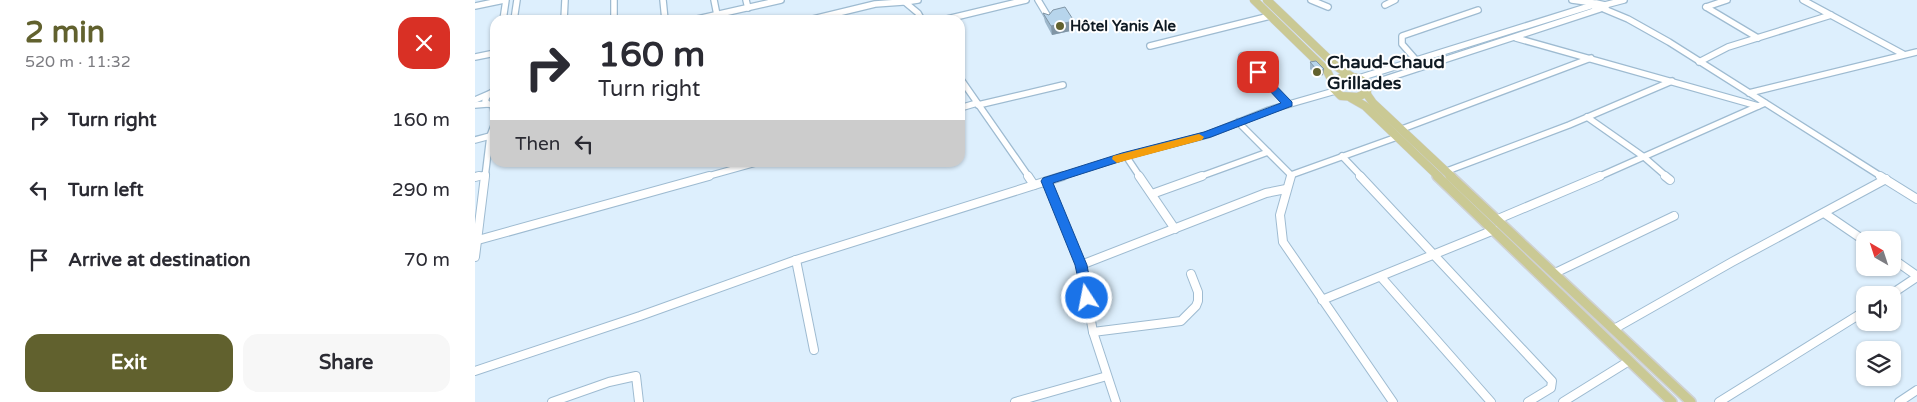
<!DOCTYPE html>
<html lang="en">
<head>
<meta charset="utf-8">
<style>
  :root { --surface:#fff; --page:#f7f7f7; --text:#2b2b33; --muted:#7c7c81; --accent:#61612e }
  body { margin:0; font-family:"Varela Round",sans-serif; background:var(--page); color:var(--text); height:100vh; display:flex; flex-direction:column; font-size:19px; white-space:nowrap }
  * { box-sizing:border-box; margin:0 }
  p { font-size:16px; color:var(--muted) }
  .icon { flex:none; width:28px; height:28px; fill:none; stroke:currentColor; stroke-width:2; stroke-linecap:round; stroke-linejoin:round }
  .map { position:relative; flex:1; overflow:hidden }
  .details { display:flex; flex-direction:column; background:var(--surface); width:475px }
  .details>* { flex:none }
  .hud { position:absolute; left:15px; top:15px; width:475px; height:152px; border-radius:15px; box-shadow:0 1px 4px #0004; background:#fff; color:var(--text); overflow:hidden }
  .needle { width:32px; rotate:321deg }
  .buttons { position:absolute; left:1381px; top:231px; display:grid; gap:10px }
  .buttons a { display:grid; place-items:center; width:45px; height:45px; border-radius:10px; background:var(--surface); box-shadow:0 1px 4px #0004; font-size:25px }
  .pin { position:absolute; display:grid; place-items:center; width:42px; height:42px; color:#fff; margin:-21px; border-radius:10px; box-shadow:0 2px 8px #0006 }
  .me { position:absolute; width:55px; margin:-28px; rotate:349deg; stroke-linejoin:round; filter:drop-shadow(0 0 4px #0008) }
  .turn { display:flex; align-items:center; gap:18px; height:105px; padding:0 25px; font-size:22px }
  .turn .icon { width:65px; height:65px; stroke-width:2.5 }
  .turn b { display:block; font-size:35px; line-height:42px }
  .then { display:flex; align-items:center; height:48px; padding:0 25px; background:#0003; gap:10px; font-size:19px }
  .round { display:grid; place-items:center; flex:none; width:52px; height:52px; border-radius:15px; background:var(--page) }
  .head { display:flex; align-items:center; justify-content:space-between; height:85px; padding:0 25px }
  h1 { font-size:30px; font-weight:800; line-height:38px; color:var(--accent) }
  .cta { display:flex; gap:10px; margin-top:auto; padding:10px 25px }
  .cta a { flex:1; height:58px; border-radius:15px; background:var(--accent); color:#fff; font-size:20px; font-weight:800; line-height:58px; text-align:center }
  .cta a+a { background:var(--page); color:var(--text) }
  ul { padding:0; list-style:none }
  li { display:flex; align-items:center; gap:15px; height:70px; padding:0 25px }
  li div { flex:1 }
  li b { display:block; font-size:19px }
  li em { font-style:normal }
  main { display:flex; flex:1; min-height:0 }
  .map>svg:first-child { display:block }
</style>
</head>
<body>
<main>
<section class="details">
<div class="head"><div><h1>2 min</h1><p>520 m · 11:32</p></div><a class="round" style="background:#d93025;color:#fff"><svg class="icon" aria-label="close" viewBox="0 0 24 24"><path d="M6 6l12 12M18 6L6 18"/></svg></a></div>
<ul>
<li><svg class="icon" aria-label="right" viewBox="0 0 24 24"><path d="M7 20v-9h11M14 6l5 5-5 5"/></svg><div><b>Turn right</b></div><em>160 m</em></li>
<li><svg class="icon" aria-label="left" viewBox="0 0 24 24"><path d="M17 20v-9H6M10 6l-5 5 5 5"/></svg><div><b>Turn left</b></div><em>290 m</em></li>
<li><svg class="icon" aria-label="arrive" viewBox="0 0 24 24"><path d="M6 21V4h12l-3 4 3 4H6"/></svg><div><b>Arrive at destination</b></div><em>70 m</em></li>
</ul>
<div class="cta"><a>Exit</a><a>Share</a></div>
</section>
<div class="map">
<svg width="1442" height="402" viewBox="0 0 1442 402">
  <rect width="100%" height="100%" fill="#ddeffd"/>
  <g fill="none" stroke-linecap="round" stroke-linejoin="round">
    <defs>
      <g id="minor-far1">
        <path d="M139,0V20"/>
        <path d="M188,0L190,20"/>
        <path d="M239,0L243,20"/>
        <path d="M271,0L273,8"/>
        <path d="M563,0L575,20"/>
        <path d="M836,0L853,7"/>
        <path d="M1097,0L1119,3"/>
        <path d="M1328,0L1428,54"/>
        <path d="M430,2L443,0"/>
        <path d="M431,3L443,13L447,20"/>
        <path d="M1121,3L1130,5L1131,8H1120L1118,5Z"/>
        <path d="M910,5L920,0"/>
        <path d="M1130,5L1149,0"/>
        <path d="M0,6L29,0"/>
        <path d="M1231,7L1283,38"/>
        <path d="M1231,7L1252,0"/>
        <path d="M1129,9L1153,19L1194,42L1407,177"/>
        <path d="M28,20L31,0"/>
        <path d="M39,20L42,0"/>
        <path d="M89,20L90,0"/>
        <path d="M218,20L306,0"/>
        <path d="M334,20L400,4L428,2"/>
        <path d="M468,20L551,0"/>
        <path d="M1041,38L1283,106"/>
        <path d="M675,46L795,16"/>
        <path d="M767,56L813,104"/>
        <path d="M0,57L20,53"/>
        <path d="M941,60L927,44V36L1003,10"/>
        <path d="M1224,62L1253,47L1356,15"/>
        <path d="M485,78L554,177"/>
        <path d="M884,78L1118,5"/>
        <path d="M892,85L1125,9"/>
        <path d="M20,90L12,96L10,101L13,104L20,105"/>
        <path d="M1274,93L1442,52"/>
        <path d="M0,100L14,94"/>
        <path d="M0,105L12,104"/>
        <path d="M18,105L20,119"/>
        <path d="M503,105L588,85"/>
        <path d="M485,108L502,103"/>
        <path d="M1112,117L1169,157L1192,177"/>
        <path d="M763,122L816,175"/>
        <path d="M927,129L1116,58"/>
        <path d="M0,140L15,136"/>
        <path d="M651,156L665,177"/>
        <path d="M867,156L887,177"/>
        <path d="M972,171L1094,125L1197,81"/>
        <path d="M816,175L922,137"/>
        <path d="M0,177L11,174"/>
        <path d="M10,177L15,136L20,123"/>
        <path d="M230,177L284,162"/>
        <path d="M584,177L651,156L732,135L794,110L860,91"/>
        <path d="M724,177L793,152"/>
        <path d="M815,177L816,175"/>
        <path d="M1123,177L1290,103"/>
      </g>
      <g id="minor">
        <path d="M553,176L559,185"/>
        <path d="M664,176L700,229"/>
        <path d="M816,176L805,215L808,242L918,402"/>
        <path d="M885,176L1077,381L1076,388L1053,402"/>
        <path d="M1190,176L1195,180"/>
        <path d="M1405,176L1442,199"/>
        <path d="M0,177L4,176"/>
        <path d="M572,181L606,265L618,332L641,402"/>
        <path d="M677,194L727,176"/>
        <path d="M1349,213L1390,241"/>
        <path d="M1023,219L1125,176"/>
        <path d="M3,240L234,176"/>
        <path d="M0,257L10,176"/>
        <path d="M1418,259L1442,276"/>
        <path d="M321,260L339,350"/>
        <path d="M606,265L791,193L811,189"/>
        <path d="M1080,273L1199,216"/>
        <path d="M906,277L1016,402"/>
        <path d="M1415,295L1442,277"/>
        <path d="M847,300L1019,230"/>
        <path d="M1139,329L1257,262L1411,179"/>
        <path d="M618,332L706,321L721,306L723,301V292L716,274"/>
        <path d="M0,371L165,316L321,260L588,176"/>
        <path d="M77,402L134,382L161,376L164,402"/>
        <path d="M540,402L632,376"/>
        <path d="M1088,402L1154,361"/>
        <path d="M1244,402L1390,311"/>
        <path d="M1424,402L1442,390"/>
      </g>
      <g id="major-far1">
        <path d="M779,0L852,71L858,83"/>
        <path d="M792,0L862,67L876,76"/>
        <path d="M867,77C877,76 885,77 892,85V92L883,97L866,96L859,89L858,83Z"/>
        <path d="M891,93L898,103L977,177"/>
        <path d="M876,98L890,106L964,177"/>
      </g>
      <g id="major">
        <path d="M962,176L1197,402"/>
        <path d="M975,176L1216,402"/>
      </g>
    </defs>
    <use href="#minor-far1" stroke="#9ebbd1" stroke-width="8"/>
    <use href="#minor" stroke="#9ebbd1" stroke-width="10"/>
    <use href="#major-far1" stroke="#cfd1d3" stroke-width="9"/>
    <use href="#major" stroke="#cfd1d3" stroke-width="12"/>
    <use href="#minor-far1" stroke="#fff" stroke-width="5.5"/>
    <use href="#minor" stroke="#fff" stroke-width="8"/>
    <use href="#major-far1" stroke="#cac994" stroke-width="8"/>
    <use href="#major" stroke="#cac994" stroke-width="9"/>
  </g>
  <g fill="#9db7cb">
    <path d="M568,13L600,30L577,35L570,22Z"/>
    <path d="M835,62L848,75L842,77L835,69Z"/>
  </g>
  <g fill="#8095a5">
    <path d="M599,21L600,30L577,35L576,26Z"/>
    <path d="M849,69L848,75L842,77L843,71Z"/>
  </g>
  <g fill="#b7d5ec" stroke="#8095a5">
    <path d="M590,7L599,21L576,26L568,13L574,15L578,10Z"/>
    <path d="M841,61L849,69L843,71L835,62Z"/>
  </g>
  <path fill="#1a73e8" stroke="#114b97" d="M783,69L786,70L817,102V106L736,137L653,159L578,183L612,265L618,298L617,302H608L600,265L566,181L568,178L647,153L729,132L806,103L779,74V70Z"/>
  <path fill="#f59e0b" d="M724,134L729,137L727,140L642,163L637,159L638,156Z"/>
  <g fill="#61612e" stroke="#fff" stroke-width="2">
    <circle cx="585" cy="26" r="5"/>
    <circle cx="842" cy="72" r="5"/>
  </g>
  <g text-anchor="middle" stroke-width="4" stroke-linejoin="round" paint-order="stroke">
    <g font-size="15" font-weight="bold" fill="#0f1a23" stroke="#fff" text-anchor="start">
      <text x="595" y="31">Hôtel Yanis Ale</text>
    </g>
    <g font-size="18" font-weight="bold" fill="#0f1a23" stroke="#fff" text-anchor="start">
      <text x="852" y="68">Chaud-Chaud<tspan x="852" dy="21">Grillades</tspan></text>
    </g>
  </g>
</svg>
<div class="buttons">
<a><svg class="needle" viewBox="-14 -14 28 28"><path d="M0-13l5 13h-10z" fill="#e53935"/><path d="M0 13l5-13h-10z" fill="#7c7c81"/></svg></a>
<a><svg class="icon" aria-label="sound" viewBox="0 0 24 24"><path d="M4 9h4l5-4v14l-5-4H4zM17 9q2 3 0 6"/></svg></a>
<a><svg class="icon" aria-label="layers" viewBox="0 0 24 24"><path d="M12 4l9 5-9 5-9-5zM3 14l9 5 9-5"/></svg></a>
</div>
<div class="pin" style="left:783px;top:72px;background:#d93025"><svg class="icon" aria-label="arrive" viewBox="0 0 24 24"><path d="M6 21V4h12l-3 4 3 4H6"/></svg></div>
<svg class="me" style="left:612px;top:298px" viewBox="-20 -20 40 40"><circle r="17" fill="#1a73e8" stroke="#fff" stroke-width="3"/><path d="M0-11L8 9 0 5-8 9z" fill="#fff"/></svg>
<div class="hud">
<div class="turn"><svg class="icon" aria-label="right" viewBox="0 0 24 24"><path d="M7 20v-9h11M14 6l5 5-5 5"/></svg><div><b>160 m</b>Turn right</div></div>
<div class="then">Then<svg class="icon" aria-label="left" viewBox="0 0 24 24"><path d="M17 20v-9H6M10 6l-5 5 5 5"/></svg></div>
</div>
</div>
</main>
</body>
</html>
